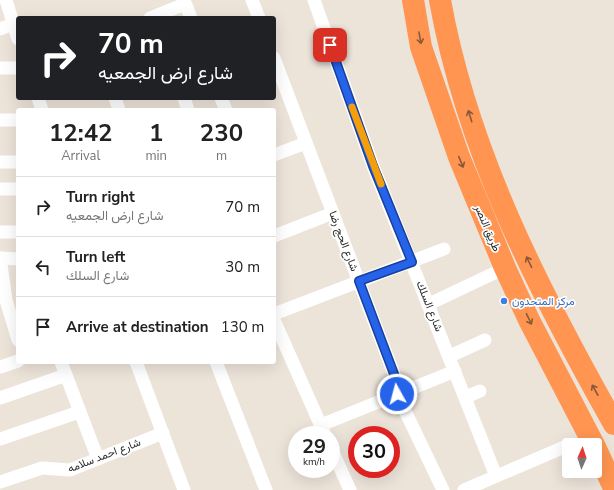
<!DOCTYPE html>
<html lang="en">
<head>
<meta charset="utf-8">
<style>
  :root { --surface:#fff; --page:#f6f6f6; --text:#222; --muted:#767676; --line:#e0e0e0 }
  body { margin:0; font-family:"Nunito Sans",Vazirmatn,sans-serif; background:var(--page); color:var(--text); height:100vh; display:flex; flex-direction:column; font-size:15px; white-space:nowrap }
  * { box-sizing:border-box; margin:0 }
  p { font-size:13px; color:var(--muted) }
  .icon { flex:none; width:22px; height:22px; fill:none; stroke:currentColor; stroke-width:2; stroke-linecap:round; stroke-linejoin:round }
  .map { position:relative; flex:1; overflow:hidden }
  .side { position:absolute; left:16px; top:108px; width:260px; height:256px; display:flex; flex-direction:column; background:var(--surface); border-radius:4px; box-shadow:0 4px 16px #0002 }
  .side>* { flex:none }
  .banner { position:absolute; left:16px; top:16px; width:260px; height:84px; border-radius:4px; box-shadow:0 4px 16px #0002; background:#202124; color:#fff; overflow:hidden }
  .needle { width:26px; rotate:3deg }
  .tools { position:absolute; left:562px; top:438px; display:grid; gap:8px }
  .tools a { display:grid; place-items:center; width:40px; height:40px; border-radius:4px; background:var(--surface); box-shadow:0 4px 16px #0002; font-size:20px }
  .speed { position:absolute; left:288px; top:426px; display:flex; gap:8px; font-size:20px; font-weight:700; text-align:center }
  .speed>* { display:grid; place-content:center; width:52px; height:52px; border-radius:50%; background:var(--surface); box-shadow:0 4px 16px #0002; line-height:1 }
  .speed small { font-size:10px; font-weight:400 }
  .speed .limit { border:6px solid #d22; background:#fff; color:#111 }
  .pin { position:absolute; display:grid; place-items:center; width:34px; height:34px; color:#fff; margin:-17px; border-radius:8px; box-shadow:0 2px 6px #0006 }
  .me { position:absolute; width:44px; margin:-22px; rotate:353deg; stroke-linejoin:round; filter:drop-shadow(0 0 3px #0008) }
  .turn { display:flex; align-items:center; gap:14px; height:84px; padding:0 16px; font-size:18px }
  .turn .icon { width:52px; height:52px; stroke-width:2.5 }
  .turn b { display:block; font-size:28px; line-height:34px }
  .eta { display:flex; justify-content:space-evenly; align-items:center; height:68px; text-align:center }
  .eta b { font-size:24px; font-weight:700; line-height:28px }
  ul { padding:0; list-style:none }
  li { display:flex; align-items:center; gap:12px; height:60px; padding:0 16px; border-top:1px solid var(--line) }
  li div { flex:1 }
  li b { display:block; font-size:15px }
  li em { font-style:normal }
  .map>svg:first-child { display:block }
</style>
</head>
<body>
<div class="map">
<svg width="614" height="490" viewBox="0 0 614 490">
  <rect width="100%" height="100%" fill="#ece3d9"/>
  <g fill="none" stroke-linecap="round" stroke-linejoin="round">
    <g stroke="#fff" stroke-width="13">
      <path d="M6,0L18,39"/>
      <path d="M184,0L191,18"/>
      <path d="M252,0L259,18"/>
      <path d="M314,0L373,166L496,476"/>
      <path d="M150,18L185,4"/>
      <path d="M0,29L14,24"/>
      <path d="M274,58L397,382V394L443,490"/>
      <path d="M0,68H18"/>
      <path d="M38,98L42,110"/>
      <path d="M115,98L119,110"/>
      <path d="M184,98L188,110"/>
      <path d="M221,98L226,110"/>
      <path d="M0,120H18"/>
      <path d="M274,155L306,143"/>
      <path d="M0,162H18"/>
      <path d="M0,189H18"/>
      <path d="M0,232H18"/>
      <path d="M274,236L333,213"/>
      <path d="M0,258L6,300L18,340"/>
      <path d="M0,258L18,259"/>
      <path d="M429,304L505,268"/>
      <path d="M274,314L444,249"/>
      <path d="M274,320L325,435"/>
      <path d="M450,356L485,340"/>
      <path d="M61,362L98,459"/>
      <path d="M136,362L184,490"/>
      <path d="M216,362L266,490"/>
      <path d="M0,367L18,361"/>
      <path d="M466,397L480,391"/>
      <path d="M0,398L66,375"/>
      <path d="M321,425L455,371"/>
      <path d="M0,439L79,412"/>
      <path d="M331,448L350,490"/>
      <path d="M0,482L42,468L70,470L163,433"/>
      <path d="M464,490L569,445"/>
    </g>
    <g stroke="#ff9551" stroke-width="22">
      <path d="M413,0L421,47L459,157L505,268L529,320L594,445"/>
      <path d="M440,0C467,152 539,291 614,424"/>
      <path d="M595,447L614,488"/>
    </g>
  </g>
  <defs><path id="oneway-shaft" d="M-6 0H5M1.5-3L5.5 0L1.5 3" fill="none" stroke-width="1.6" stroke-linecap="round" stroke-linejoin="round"/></defs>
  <g stroke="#89593a">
    <use href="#oneway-shaft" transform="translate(420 38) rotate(80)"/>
    <use href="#oneway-shaft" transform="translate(470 116) rotate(-107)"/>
    <use href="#oneway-shaft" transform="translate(461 162) rotate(68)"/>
    <use href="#oneway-shaft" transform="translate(529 262) rotate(-116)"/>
    <use href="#oneway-shaft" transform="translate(529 319) rotate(64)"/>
    <use href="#oneway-shaft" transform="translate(595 390) rotate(-119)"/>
  </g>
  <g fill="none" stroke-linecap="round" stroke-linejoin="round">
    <defs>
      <path id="route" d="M330,45L373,166L412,262L359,281L397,382V394"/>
    </defs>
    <use href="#route" stroke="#184099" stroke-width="10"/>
    <use href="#route" stroke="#2563eb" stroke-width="7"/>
    <path stroke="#f59e0b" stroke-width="7" d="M352,107L381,184"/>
  </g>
  <circle fill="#3f7fe0" stroke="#fff" stroke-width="1.5" cx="504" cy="301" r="4"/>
  <g text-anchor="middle" stroke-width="3.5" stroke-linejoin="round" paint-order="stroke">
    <g font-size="11" fill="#282828" stroke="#fff">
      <text transform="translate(488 228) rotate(67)" y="4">طريق النصر</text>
      <text transform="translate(344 241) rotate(69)" y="4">شارع الحج رضا</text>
      <text transform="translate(430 306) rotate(68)" y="4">شارع السلك</text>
      <text transform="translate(104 455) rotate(-21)" y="4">شارع احمد سلامه</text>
    </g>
    <g font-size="11" fill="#366cbe" stroke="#fff" text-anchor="start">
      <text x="512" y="305">مركز المتحدون</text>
    </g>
  </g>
</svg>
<div class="tools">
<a><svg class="needle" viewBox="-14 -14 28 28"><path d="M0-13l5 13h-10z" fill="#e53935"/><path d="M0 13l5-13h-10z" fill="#767676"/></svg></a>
</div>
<div class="speed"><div>29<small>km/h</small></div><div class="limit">30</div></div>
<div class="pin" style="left:330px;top:45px;background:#d93025"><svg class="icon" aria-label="arrive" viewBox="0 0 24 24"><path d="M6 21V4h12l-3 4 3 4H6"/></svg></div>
<svg class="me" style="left:397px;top:394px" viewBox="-20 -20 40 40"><circle r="17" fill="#2563eb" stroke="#fff" stroke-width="3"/><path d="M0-11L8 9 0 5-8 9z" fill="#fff"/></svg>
<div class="banner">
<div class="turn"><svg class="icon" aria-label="right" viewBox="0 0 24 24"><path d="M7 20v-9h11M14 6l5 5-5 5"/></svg><div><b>70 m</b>شارع ارض الجمعيه</div></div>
</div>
<section class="side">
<div class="eta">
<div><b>12:42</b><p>Arrival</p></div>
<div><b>1</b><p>min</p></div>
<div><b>230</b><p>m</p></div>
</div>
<ul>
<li><svg class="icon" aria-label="right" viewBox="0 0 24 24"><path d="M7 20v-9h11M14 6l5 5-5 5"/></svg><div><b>Turn right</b><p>شارع ارض الجمعيه</p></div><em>70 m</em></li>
<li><svg class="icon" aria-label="left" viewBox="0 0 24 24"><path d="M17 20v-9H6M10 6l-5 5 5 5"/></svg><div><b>Turn left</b><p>شارع السلك</p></div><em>30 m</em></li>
<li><svg class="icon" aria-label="arrive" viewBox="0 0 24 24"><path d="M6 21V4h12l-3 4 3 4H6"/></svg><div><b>Arrive at destination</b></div><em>130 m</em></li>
</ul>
</section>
</div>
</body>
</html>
